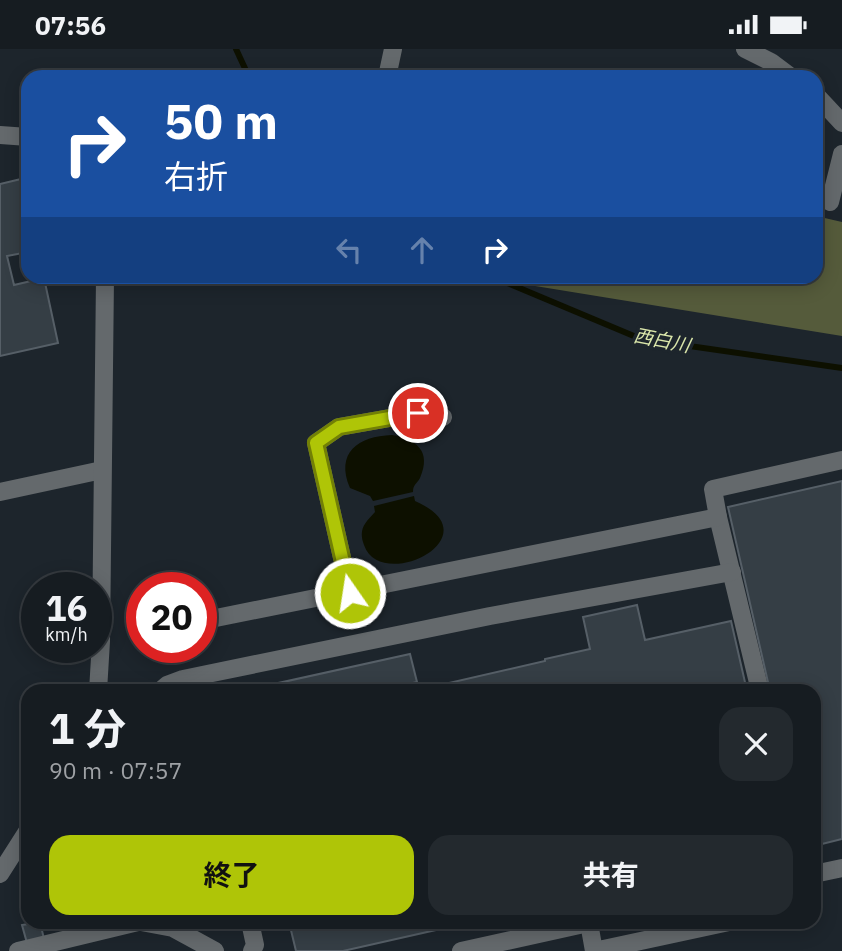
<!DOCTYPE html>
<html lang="ja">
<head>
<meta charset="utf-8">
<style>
  :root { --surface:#161c21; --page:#23292e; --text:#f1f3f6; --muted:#9ea1a5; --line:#353a3f; --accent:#afc507 }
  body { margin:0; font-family:"IBM Plex Sans","Noto Sans JP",sans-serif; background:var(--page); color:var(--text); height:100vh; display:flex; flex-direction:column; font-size:26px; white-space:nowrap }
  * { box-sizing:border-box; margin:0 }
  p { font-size:23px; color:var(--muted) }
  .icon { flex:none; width:38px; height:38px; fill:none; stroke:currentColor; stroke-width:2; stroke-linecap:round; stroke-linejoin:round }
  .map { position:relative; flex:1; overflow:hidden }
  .drawer { position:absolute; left:21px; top:635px; width:800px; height:245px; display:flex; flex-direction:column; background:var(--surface); border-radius:21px; box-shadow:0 4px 18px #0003,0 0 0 2px var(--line) }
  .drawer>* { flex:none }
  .banner { position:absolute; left:21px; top:21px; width:802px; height:214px; border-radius:21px; box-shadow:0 4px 18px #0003,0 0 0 2px var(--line); background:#1a4fa0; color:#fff; overflow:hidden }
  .speed { position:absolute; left:21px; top:523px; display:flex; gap:14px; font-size:35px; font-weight:700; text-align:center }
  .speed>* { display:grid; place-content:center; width:91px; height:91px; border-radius:50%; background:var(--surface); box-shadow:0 4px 18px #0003,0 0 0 2px var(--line); line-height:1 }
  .speed small { font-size:18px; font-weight:400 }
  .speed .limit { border:10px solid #d22; background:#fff; color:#111 }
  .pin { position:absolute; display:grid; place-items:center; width:60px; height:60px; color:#fff; margin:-30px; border:4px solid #fff; border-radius:50%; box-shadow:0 2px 7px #0007 }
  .me { position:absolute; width:77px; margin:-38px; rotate:347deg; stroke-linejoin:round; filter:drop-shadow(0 0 5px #0008) }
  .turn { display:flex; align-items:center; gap:24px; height:147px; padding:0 28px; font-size:32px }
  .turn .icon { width:91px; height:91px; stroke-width:2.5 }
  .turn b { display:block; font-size:49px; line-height:60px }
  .lanes { display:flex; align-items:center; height:66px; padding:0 28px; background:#0003; justify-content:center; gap:35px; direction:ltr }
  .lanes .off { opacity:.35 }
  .round { display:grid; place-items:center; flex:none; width:74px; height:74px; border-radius:21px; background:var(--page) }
  .summary { display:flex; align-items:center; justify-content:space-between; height:119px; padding:0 28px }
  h1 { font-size:42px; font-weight:700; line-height:52px }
  .cta { display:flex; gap:14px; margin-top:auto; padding:14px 28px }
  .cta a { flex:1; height:80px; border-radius:21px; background:var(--accent); color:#111; font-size:28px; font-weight:700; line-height:80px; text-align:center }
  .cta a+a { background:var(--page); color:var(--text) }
  .status { display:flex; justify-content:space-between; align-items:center; height:49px; padding:0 35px; background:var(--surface); direction:ltr }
  .status svg { height:19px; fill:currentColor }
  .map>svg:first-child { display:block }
</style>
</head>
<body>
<div class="status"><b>07:56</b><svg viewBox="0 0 49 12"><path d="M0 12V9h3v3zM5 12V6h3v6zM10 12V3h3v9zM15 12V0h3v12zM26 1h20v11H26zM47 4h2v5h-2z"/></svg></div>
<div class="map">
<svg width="842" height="902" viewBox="0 0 842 902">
  <rect width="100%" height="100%" fill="#1d252c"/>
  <path fill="#555b3b" d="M816,167L842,173V287L529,236L512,228H816Z"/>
  <g fill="#0d1000">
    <path d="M392,386C416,390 432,402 420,429C417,435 413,435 413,443L373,452L370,447L350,439C335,404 358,387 392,386Z"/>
    <path d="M414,447L415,452C496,487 381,545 364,496C358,480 365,474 375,463L374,457Z"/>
  </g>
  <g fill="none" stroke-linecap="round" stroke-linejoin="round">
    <g stroke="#0d1000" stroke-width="6">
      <path d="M236,0L249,28"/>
      <path d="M493,228L641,290L842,319"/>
    </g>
  </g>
  <g fill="#353e45" stroke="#565f67" stroke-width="2">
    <path d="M21,130L28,162V203L7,207L14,236L44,229L58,294L0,307V135Z"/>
    <path d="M842,432V790L814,797V642H770L728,458Z"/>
    <path d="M637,556L645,591L731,572L747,642H427V639L545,612V610L590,600L583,568Z"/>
    <path d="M410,605L417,633L408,635L410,642H242Z"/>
    <path d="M40,873L44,890L27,894L22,876Z"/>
    <path d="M289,873H443L445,879L343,902H296Z"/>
  </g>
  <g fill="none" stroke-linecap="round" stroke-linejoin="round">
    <g stroke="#64696c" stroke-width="18">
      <path d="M745,0L771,13L791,28"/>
      <path d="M387,28L393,0"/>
      <path d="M816,46L842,74"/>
      <path d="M0,86L28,88"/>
      <path d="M830,153L842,105"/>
      <path d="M0,443L102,421"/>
      <path d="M718,468L760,642"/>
      <path d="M350,544L316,394L339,378L418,364L443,368"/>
      <path d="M201,572L718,468L713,440L842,411"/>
      <path d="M98,642L101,592L105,228"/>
      <path d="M160,642L167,636L183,630L490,567L732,523"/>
      <path d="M0,825L28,781"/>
      <path d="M814,825L842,819"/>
      <path d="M141,873L173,879L215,902"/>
      <path d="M250,873L255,896L252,902"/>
      <path d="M589,874L594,902L729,873"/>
      <path d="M18,902L138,873"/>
      <path d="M461,902L593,873"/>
    </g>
  </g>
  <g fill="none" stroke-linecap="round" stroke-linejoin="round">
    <defs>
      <path id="route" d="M350,544L316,394L339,378L418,364"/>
    </defs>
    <use href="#route" stroke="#728005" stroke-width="18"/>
    <use href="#route" stroke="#afc507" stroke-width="12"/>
  </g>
  <g text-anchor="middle" stroke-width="7" stroke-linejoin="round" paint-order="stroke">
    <g font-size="19" font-style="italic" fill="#dbe7ab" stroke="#1d252c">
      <text transform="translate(662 291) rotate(11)" y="7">西白川</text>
    </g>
  </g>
</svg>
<div class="speed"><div>16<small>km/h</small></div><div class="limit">20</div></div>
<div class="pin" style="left:418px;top:364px;background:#d93025"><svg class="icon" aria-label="arrive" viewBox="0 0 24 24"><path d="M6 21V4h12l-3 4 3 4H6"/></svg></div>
<svg class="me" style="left:350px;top:544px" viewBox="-20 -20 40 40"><circle r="17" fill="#afc507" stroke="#fff" stroke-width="3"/><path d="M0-11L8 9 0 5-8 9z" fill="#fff"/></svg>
<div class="banner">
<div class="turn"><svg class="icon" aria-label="right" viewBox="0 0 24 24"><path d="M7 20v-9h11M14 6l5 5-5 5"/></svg><div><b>50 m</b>右折</div></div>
<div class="lanes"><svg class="icon off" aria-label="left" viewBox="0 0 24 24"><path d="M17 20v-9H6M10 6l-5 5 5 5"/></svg><svg class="icon off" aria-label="ahead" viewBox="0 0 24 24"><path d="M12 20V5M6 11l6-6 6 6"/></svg><svg class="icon" aria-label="right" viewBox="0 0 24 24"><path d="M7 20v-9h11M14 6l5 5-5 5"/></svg></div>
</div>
<section class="drawer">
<div class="summary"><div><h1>1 分</h1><p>90 m · 07:57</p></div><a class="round"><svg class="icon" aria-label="close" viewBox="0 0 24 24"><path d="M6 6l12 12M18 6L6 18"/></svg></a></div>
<div class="cta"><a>終了</a><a>共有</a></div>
</section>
</div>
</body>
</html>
